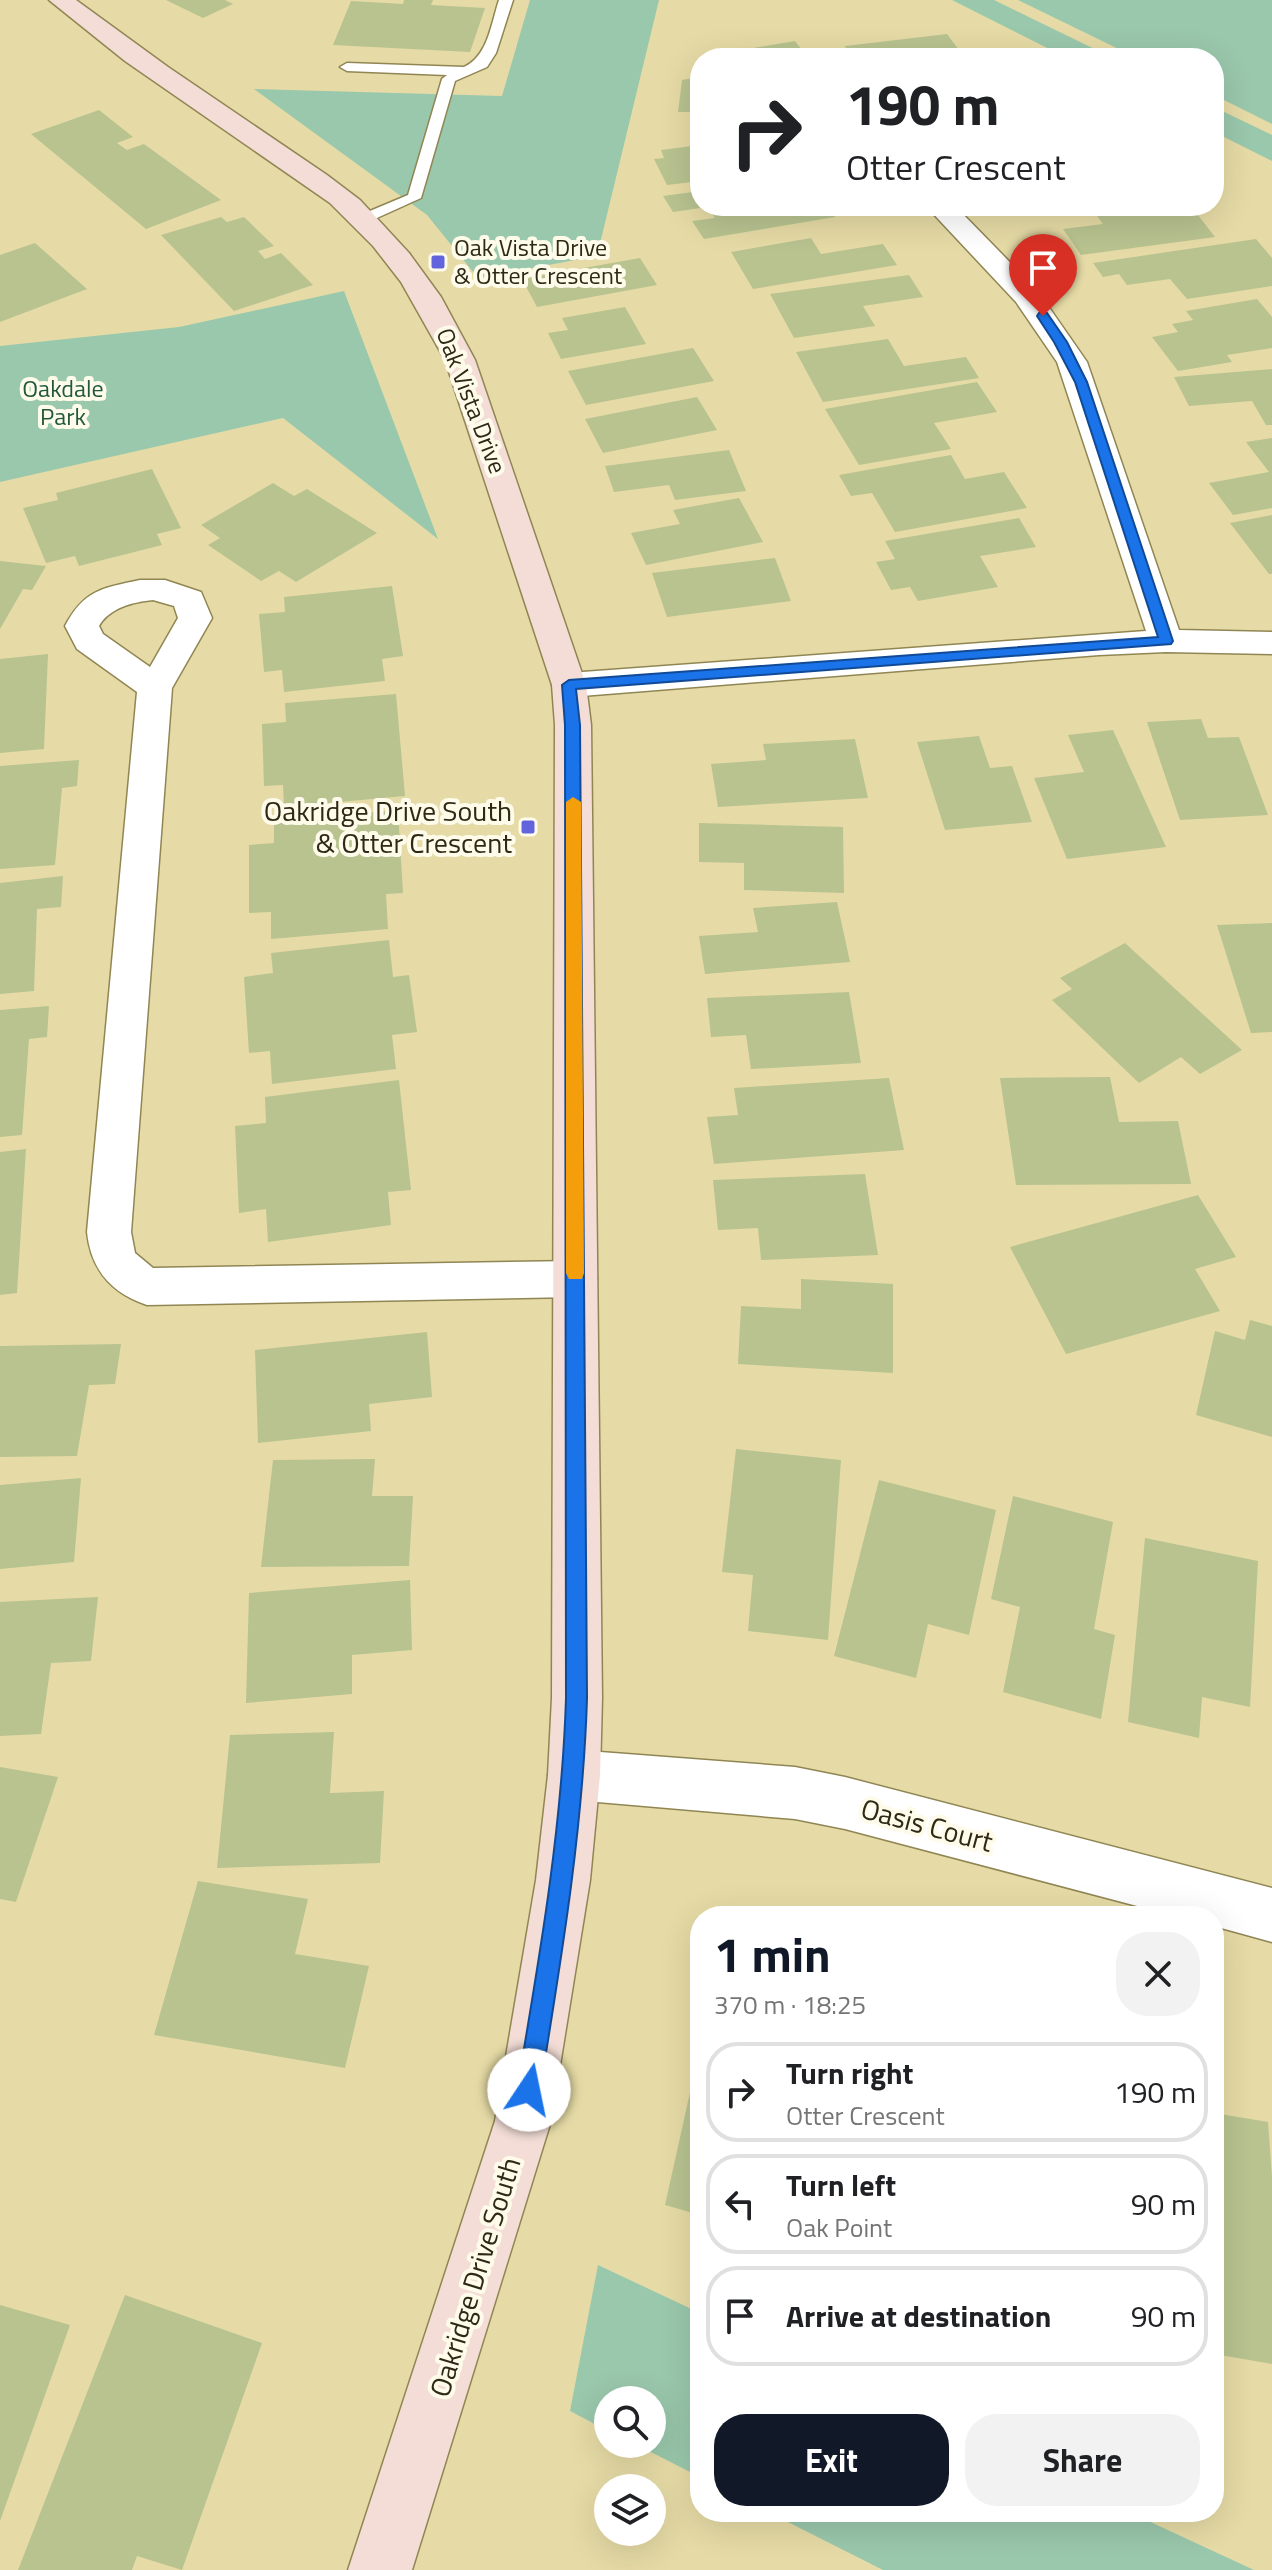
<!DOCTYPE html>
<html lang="en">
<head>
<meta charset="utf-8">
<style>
  :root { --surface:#fff; --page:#f2f2f2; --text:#202124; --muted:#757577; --line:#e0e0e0; --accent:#111827 }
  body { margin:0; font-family:"Titillium Web",sans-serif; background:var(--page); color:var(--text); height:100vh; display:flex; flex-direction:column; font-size:30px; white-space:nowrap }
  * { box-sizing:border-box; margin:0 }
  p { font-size:26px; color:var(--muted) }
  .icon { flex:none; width:44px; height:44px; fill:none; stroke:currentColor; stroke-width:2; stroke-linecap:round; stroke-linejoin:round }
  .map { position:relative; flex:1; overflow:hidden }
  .sheet { position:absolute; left:690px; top:1906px; width:534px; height:616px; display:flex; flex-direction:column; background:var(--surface); border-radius:32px; box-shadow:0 8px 32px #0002 }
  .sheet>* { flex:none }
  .top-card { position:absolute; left:690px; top:48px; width:534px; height:168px; border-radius:32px; box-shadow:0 8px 32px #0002; background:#fff; color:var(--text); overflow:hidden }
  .buttons { position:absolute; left:594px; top:2386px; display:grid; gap:16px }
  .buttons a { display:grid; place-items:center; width:72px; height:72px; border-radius:50%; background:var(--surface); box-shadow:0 8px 32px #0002; font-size:40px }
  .pin { position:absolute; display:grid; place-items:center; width:68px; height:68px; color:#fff; margin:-82px -34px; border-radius:50% 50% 50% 0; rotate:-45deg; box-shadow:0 0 8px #0007 }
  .pin .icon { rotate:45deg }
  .me { position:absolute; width:88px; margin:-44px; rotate:11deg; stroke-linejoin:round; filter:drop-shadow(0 0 6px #0008) }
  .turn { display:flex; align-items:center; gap:28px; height:168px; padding:0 24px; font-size:36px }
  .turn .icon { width:104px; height:104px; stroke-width:2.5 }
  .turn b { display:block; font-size:56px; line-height:68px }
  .round { display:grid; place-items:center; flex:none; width:84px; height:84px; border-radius:32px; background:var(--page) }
  .overview { display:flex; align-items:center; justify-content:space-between; height:136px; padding:0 24px }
  h1 { font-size:48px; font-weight:700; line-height:60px; color:var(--accent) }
  .action { display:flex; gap:16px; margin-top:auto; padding:16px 24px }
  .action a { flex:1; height:92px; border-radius:32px; background:var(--accent); color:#fff; font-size:32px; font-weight:700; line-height:92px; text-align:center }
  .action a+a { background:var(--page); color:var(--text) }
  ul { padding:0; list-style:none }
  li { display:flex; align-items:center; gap:24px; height:100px; margin:0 16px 12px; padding:0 8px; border:4px solid var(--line); border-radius:32px }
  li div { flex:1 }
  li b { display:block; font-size:30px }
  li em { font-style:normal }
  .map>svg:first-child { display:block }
</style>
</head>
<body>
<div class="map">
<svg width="1272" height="2570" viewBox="0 0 1272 2570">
  <rect width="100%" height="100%" fill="#e6dba6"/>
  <g fill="#9ac8ac">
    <path d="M530,0H659L597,256L478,278L427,215L254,89L502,96Z"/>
    <path d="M952,0H994L1113,58H1067Z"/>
    <path d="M1018,0H1272V124L1214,95V58H1137Z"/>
    <path d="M1214,107L1272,135V161L1214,132Z"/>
    <path d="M344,291L438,539L283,418L0,482V346L179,327Z"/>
    <path d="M598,2265L700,2313V2477L635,2444H652V2400H608V2431L570,2411Z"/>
    <path d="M768,2512H1129L1254,2570H883Z"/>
  </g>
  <g fill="#b8c390">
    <path d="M166,0H225L233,4L203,18Z"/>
    <path d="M404,0H433L431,5L485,8L470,52L333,45L351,1L403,4Z"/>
    <path d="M947,34L965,58H852L845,46Z"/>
    <path d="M795,41L802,50H814V58L741,56V50Z"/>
    <path d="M700,77V112H678L682,80Z"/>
    <path d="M99,110L133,137L117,143L127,150L144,144L221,200L146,229L31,134Z"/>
    <path d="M700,145V181L667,185L654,159L664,158L661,150Z"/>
    <path d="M700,191V208L673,212L663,196Z"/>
    <path d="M707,206H828L835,217L704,239L692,221L715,218Z"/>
    <path d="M1090,206H1191L1215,237L1081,255L1063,229L1103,224Z"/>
    <path d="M221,217L227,222L244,217L274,246L258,251L265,259L281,253L313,285L234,311L161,235Z"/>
    <path d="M811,238L821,254L883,244L897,265L753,289L731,252Z"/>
    <path d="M1256,239L1272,258V286L1187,299L1170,279L1127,285L1119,274L1103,277L1093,263Z"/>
    <path d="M35,243L87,289L0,322V255Z"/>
    <path d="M640,258L657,285L537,307L522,279Z"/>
    <path d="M909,275L923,297L863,306L875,326L794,338L770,294Z"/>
    <path d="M1257,299L1272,317V348L1227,355L1232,362L1178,371L1152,337L1178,332L1172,324L1193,320L1186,311Z"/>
    <path d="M625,307L646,344L561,359L548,333L568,330L562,318Z"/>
    <path d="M888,339L904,366L966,357L979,378L823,402L796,352Z"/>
    <path d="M693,348L714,381L586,405L568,371Z"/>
    <path d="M1272,369V425H1266L1252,401L1189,406L1174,377Z"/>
    <path d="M977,382L997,412L934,423L951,449L859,465L825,409Z"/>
    <path d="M697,397L717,430L603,453L585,419Z"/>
    <path d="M1272,438V508L1233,515L1209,483L1269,472L1246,442Z"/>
    <path d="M729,450L746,491L675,500L669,485L614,492L605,466Z"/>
    <path d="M951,455L965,479L1004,472L1027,508L895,532L872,493L851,496L839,475Z"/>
    <path d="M152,469L181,528L157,534L162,545L79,566L75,556L46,563L23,508L58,500L56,493Z"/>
    <path d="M273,483L294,496L307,489L377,533L296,582L279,571L261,581L208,545L220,538L201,525Z"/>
    <path d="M739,498L763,542L646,565L631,533L680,524L673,510Z"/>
    <path d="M1272,515V574H1269L1230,523Z"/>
    <path d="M1019,518L1036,547L980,556L998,587L918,601L910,587L891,590L876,562L895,559L885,541Z"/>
    <path d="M775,558L791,601L667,617L652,573Z"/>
    <path d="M0,561L46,566L32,590L23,589L0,629Z"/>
    <path d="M392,586L403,656L382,659L385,681L284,692L282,670L264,672L259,614L285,612L284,597Z"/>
    <path d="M48,654L44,749L0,753V659Z"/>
    <path d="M396,694L405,796L284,807L283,785L264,786L262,724L286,722L285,703Z"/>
    <path d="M1201,719L1208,738L1239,737L1268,815L1180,820L1147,722Z"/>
    <path d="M1113,730L1166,847L1067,859L1034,778L1084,772L1068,735Z"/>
    <path d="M979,736L990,768L1012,766L1032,822L945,830L917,742Z"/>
    <path d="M855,739L868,798L718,807L711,764L766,760L763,744Z"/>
    <path d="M79,760L77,786L62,788L55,865L0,869V766Z"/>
    <path d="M398,810L403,893L386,894L388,929L271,939V912L249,913V845L274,843V820Z"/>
    <path d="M699,823L843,827L844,893L744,890V863L699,862Z"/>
    <path d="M63,876L61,907L37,909L34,991L0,994V883Z"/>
    <path d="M837,902L850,962L705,974L699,936L758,932L753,908Z"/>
    <path d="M1272,923V1032L1251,1033L1217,925Z"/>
    <path d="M389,940L393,977L409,975L417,1032L392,1035L396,1069L272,1084L270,1051L249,1053L244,977L273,973L271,953Z"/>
    <path d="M1125,943L1242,1050L1200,1074L1181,1057L1139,1083L1052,1000L1072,989L1060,978Z"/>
    <path d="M849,992L861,1063L751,1069L746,1035L711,1037L707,998Z"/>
    <path d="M49,1006L47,1037L29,1039L22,1135L0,1137V1010Z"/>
    <path d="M1110,1077L1119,1122L1178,1121L1191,1184L1016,1185L1000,1078Z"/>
    <path d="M889,1078L904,1150L714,1164L707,1117L738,1115L734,1088Z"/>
    <path d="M399,1080L411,1190L388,1192L391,1225L268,1242L266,1209L239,1213L235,1126L266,1123L265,1097Z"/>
    <path d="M26,1149L17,1293L0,1295V1152Z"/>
    <path d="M865,1174L878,1255L761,1260L758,1228L718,1230L713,1180Z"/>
    <path d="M1198,1195L1236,1257L1195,1269L1220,1311L1066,1354L1010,1247Z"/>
    <path d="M801,1279L893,1284V1373L738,1364L741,1306L801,1309Z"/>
    <path d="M1250,1320L1272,1326V1437L1196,1415L1215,1331L1245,1340Z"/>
    <path d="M427,1332L432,1397L369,1404L371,1431L258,1443L255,1350Z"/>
    <path d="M121,1344L115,1384L89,1385L77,1456L0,1457V1346Z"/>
    <path d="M736,1449L841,1460L828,1640L748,1631L753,1575L722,1572Z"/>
    <path d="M375,1459L372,1496H413L409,1566L261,1567L273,1460Z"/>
    <path d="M81,1478L74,1562L0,1569V1485Z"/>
    <path d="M879,1480L996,1510L969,1635L928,1624L916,1678L834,1656Z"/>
    <path d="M1013,1496L1113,1522L1094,1629L1115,1635L1101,1719L1003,1692L1020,1607L991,1599Z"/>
    <path d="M1145,1538L1258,1561L1250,1707L1202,1697L1199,1738L1128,1722Z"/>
    <path d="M410,1580L412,1650L352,1655V1694L246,1703L249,1593Z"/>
    <path d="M98,1597L91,1661L51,1663L41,1734L0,1736V1602Z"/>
    <path d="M334,1732L330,1793L384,1791L380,1863L217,1868L230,1735Z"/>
    <path d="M0,1767L58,1777L16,1902L0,1899Z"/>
    <path d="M198,1881L308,1899L295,1954L369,1966L345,2068L154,2035Z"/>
    <path d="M699,2052H700V2215L665,2205Z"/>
    <path d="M1214,2113L1268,2122L1272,2177V2364L1214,2354Z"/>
    <path d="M125,2295L262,2343L182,2570L137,2556L132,2570H18Z"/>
    <path d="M0,2305L70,2325L0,2521Z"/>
  </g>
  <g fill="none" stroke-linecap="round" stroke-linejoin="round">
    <defs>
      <path id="lane" d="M499,0H513L496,53L487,67L455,81L421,198L368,222H358V216L408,195L442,79L447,75L347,71L340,67L347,63L464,67C488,56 491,24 499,0Z"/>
      <g id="street">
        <path d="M926,206H955L1037,290L1087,362L1179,630L1272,632V654L1166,652L1099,655L569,697L557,693L552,685L557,677L569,673L1146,631L1057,362L1016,302Z"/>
        <path d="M140,580H165L201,592L212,618L172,688L131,1232L135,1253L153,1268L575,1261L591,1266L597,1279L591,1292L575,1297L147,1305C111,1293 91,1270 87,1232L137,692L77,649L65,626C84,590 102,588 140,580ZM153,600L174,606L178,618L150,667L103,634L99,626C109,608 133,602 153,600Z"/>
        <path d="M574,1750L795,1767L845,1777L1272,1888V1942L1214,1926V1916H1175L845,1829L795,1819L574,1800L556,1793L548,1775L556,1757Z"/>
      </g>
      <path id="secondary" d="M49,0H76L168,67L327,175L360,200L409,253L441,297L475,360L586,685L591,725L602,1698L600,1775L590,1880L551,2121L412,2570H348L495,2121L536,1880L548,1775L552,1698L555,725L552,685L445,360L401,282L373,246L330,203L125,61Z"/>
    </defs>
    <use href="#lane" stroke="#908654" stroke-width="3"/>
    <use href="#street" stroke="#908654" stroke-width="3"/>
    <use href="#secondary" stroke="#908654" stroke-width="3"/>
    <use href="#lane" fill="#fff" fill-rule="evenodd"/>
    <use href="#street" fill="#fff" fill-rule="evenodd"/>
    <use href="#secondary" fill="#f3ddd6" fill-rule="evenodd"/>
  </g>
  <path fill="#1a73e8" stroke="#114b97" stroke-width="2" d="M1039,313H1047L1067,342L1087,382L1173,641L1171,644L576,689L580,725L587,1698C583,1830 561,1960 540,2090L537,2099L529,2102L520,2099L517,2090C539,1960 562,1830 566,1698L565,725L562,685L569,680L1158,637L1075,382L1054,342L1037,316Z"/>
  <path fill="#f59e0b" d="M573,797L581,802L584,1273L582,1279H569L566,1273V802Z"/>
  <g fill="#6164dc" stroke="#fefbeb" stroke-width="3">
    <rect x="430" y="254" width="16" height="16" rx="4"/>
    <rect x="520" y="819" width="16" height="16" rx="4"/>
  </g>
  <g text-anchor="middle" stroke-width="8" stroke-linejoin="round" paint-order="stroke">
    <g font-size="24" fill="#2d2914" stroke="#fefbeb" text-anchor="start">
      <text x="454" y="256">Oak Vista Drive<tspan x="454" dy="28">&amp; Otter Crescent</tspan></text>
    </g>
    <g font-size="24" fill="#21583c" stroke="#fefbeb">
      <text x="63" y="397">Oakdale<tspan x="63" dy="28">Park</tspan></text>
    </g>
    <g font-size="24" fill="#2d2914" stroke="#fefbeb">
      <text transform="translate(471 401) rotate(69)" y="8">Oak Vista Drive</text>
    </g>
    <g font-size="28" fill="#2d2914" stroke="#fefbeb" text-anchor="end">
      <text x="512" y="821">Oakridge Drive South<tspan x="512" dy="32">&amp; Otter Crescent</tspan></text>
    </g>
    <g font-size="28" fill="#2d2914" stroke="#fefbeb">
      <text transform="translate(927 1825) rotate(15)" y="10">Oasis Court</text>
      <text transform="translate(475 2277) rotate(-73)" y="10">Oakridge Drive South</text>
    </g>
  </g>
</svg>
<div class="buttons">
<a><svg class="icon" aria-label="search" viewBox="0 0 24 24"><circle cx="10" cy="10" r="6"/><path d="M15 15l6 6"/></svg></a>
<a><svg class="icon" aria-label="layers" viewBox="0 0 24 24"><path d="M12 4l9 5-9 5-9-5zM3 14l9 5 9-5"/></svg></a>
</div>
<div class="pin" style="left:1043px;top:316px;background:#d93025"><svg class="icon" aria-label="arrive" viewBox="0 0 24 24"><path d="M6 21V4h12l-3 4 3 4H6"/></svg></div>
<svg class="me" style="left:529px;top:2090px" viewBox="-20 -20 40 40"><circle r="19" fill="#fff"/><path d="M0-13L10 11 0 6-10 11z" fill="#1a73e8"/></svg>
<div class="top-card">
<div class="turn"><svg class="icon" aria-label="right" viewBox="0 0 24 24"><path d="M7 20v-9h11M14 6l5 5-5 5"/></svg><div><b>190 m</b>Otter Crescent</div></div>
</div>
<section class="sheet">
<div class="overview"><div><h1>1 min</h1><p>370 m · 18:25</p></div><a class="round"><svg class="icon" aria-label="close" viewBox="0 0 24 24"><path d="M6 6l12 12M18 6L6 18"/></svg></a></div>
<ul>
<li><svg class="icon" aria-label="right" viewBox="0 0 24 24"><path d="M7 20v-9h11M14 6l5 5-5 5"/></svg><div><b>Turn right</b><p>Otter Crescent</p></div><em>190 m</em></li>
<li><svg class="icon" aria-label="left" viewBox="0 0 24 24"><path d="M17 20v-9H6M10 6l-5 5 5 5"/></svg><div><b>Turn left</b><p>Oak Point</p></div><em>90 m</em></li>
<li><svg class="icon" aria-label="arrive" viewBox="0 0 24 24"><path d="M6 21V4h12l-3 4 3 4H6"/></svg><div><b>Arrive at destination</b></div><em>90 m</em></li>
</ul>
<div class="action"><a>Exit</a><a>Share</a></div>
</section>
</div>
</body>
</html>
